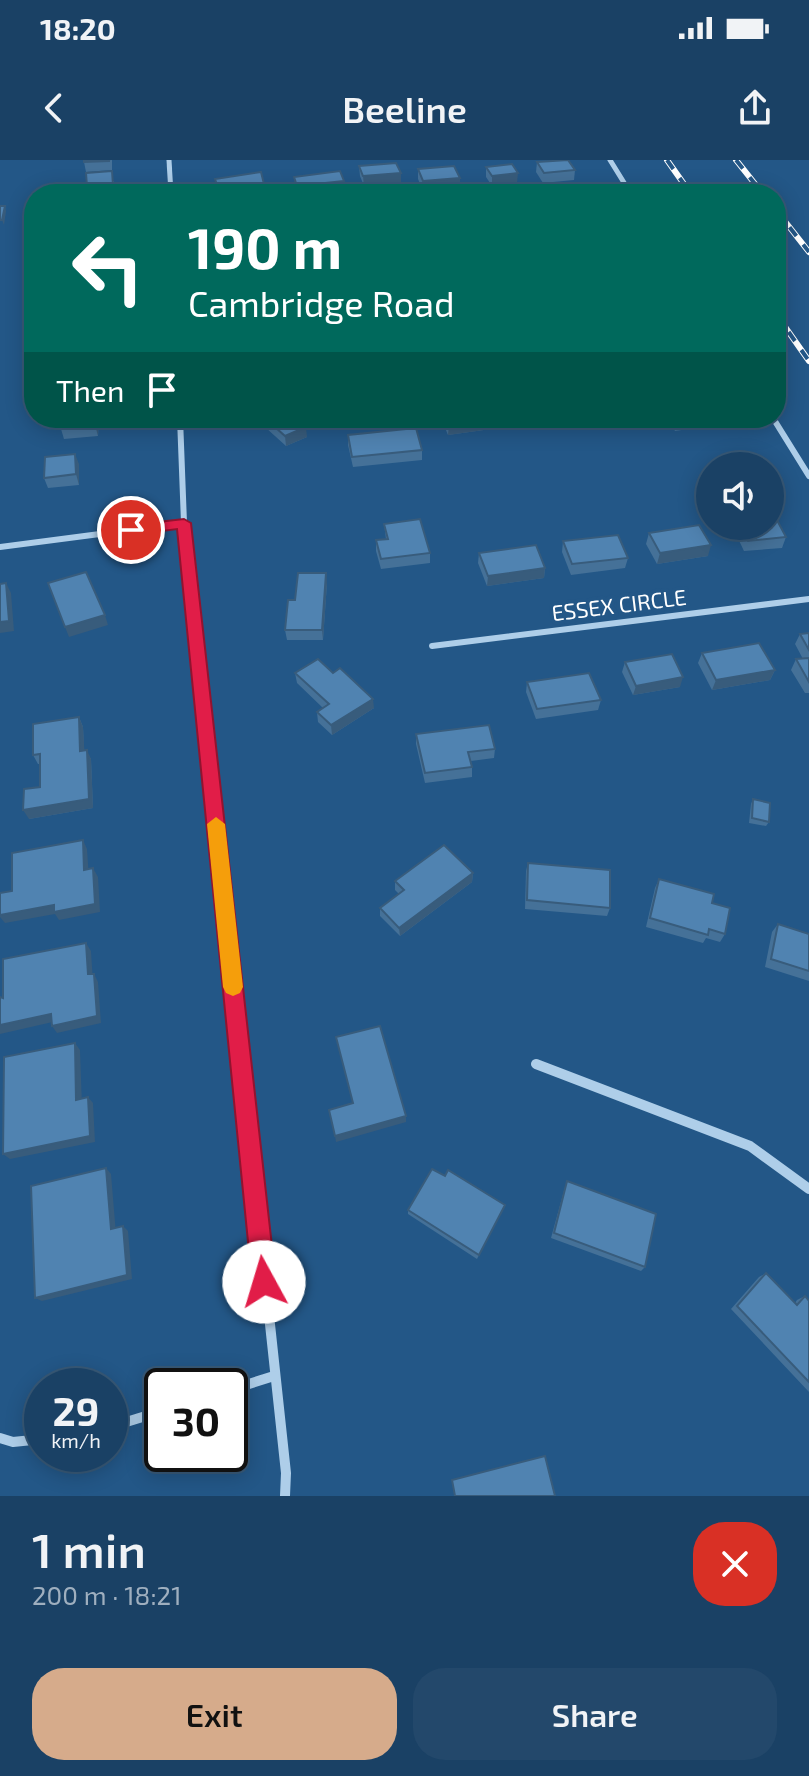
<!DOCTYPE html>
<html lang="en">
<head>
<meta charset="utf-8">
<style>
  :root { --surface:#1a4165; --page:#23486b; --text:#f1f3f6; --muted:#9fafbf; --line:#385a79; --accent:#d6ab8b }
  body { margin:0; font-family:"Exo 2",sans-serif; background:var(--page); color:var(--text); height:100vh; display:flex; flex-direction:column; font-size:30px; white-space:nowrap }
  * { box-sizing:border-box; margin:0 }
  p { font-size:26px; color:var(--muted) }
  .icon { flex:none; width:44px; height:44px; fill:none; stroke:currentColor; stroke-width:2; stroke-linecap:round; stroke-linejoin:round }
  .map { position:relative; height:1336px; overflow:hidden }
  .details { display:flex; flex-direction:column; background:var(--surface); flex:1 }
  .details>* { flex:none }
  .banner { position:absolute; left:24px; top:24px; width:762px; height:244px; border-radius:32px; box-shadow:0 4px 20px #0003,0 0 0 2px var(--line); background:#00695c; color:#fff; overflow:hidden }
  .controls { position:absolute; left:696px; top:292px; display:grid; gap:16px }
  .controls a { display:grid; place-items:center; width:88px; height:88px; border-radius:50%; background:var(--surface); box-shadow:0 4px 20px #0003,0 0 0 2px var(--line); font-size:40px }
  .speed { position:absolute; left:24px; top:1208px; display:flex; gap:16px; font-size:40px; font-weight:700; text-align:center }
  .speed>* { display:grid; place-content:center; width:104px; height:104px; border-radius:50%; background:var(--surface); box-shadow:0 4px 20px #0003,0 0 0 2px var(--line); line-height:1 }
  .speed small { font-size:20px; font-weight:400 }
  .speed .limit { border:4px solid #111; border-radius:12px; background:#fff; color:#111 }
  .pin { position:absolute; display:grid; place-items:center; width:68px; height:68px; color:#fff; margin:-34px; border:4px solid #fff; border-radius:50%; box-shadow:0 2px 8px #0007 }
  .me { position:absolute; width:88px; margin:-44px; rotate:354deg; stroke-linejoin:round; filter:drop-shadow(0 0 6px #0008) }
  .turn { display:flex; align-items:center; gap:28px; height:168px; padding:0 32px; font-size:36px }
  .turn .icon { width:104px; height:104px; stroke-width:2.5 }
  .turn b { display:block; font-size:56px; line-height:68px }
  .then { display:flex; align-items:center; height:76px; padding:0 32px; background:#0003; gap:16px; font-size:30px }
  .round { display:grid; place-items:center; flex:none; width:84px; height:84px; border-radius:32px; background:var(--page) }
  .head { display:flex; align-items:center; justify-content:space-between; height:136px; padding:0 32px }
  h1 { font-size:48px; font-weight:600; line-height:60px }
  .button { display:flex; gap:16px; margin-top:auto; padding:16px 32px }
  .button a { flex:1; height:92px; border-radius:32px; background:var(--accent); color:#111; font-size:32px; font-weight:600; line-height:92px; text-align:center }
  .button a+a { background:var(--page); color:var(--text) }
  .status { display:flex; justify-content:space-between; align-items:center; height:56px; padding:0 40px; background:var(--surface); direction:ltr }
  .status svg { height:22px; fill:currentColor }
  header { display:flex; justify-content:space-between; align-items:center; height:104px; padding:0 32px; background:var(--surface); font-size:36px; font-weight:600 }
  .map>svg:first-child { display:block }
</style>
</head>
<body>
<div class="status"><b>18:20</b><svg viewBox="0 0 49 12"><path d="M0 12V9h3v3zM5 12V6h3v6zM10 12V3h3v9zM15 12V0h3v12zM26 1h20v11H26zM47 4h2v5h-2z"/></svg></div>
<header><svg class="icon" aria-label="back" viewBox="0 0 24 24"><path d="M15 5l-7 7 7 7"/></svg>Beeline<svg class="icon" aria-label="share" viewBox="0 0 24 24"><path d="M12 15V3M7 8l5-5 5 5M5 13v7h14v-7"/></svg></header>
<div class="map">
<svg width="809" height="1336" viewBox="0 0 809 1336">
  <rect width="100%" height="100%" fill="#235787"/>
  <g fill="none" stroke-linecap="round" stroke-linejoin="round">
    <g stroke="#aecee9" stroke-width="5">
      <path d="M169,0L171,34"/>
      <path d="M610,0L631,34"/>
    </g>
    <g stroke="#aecee9" stroke-width="6">
      <path d="M180,258L184,363L199,505"/>
      <path d="M773,258L809,316"/>
      <path d="M0,387L184,363"/>
      <path d="M432,486L809,439"/>
    </g>
    <path stroke="#aecee9" stroke-width="8" d="M199,503L238,869"/>
    <g stroke="#aecee9" stroke-width="10">
      <path d="M238,867L286,1313L285,1336"/>
      <path d="M536,904L750,986L809,1029"/>
      <path d="M230,1230L274,1216"/>
      <path d="M110,1267L162,1251"/>
      <path d="M0,1278L13,1282L42,1279"/>
    </g>
    <defs>
      <g id="rail">
        <path d="M667,0L691,34"/>
        <path d="M736,0L763,34"/>
        <path d="M776,50L809,92"/>
        <path d="M776,154L809,201"/>
      </g>
    </defs>
    <use href="#rail" stroke="#fff" stroke-width="6"/>
    <use href="#rail" stroke="#235787" stroke-width="4" stroke-dasharray="11" stroke-linecap="butt"/>
  </g>
  <g fill="#457198">
    <path d="M112,0V10L86,12L84,2Z"/>
    <path d="M537,2L575,10L574,20L543,23L536,12Z"/>
    <path d="M359,6L401,13V23L364,26L360,16Z"/>
    <path d="M486,7L517,23L492,26L486,17Z"/>
    <path d="M418,9L460,28L423,31L418,19Z"/>
    <path d="M294,17L344,21L345,31L317,34H297Z"/>
    <path d="M114,21L115,34H88L87,27Z"/>
    <path d="M99,258L98,276L64,279L61,269Z"/>
    <path d="M255,258H296L307,277L286,286Z"/>
    <path d="M441,258H491V269L448,275Z"/>
    <path d="M523,258H566L565,262L526,266Z"/>
    <path d="M583,258H638L637,260L586,265Z"/>
    <path d="M668,258H705L702,267L675,271Z"/>
    <path d="M348,275L422,290V300L353,307L348,285Z"/>
    <path d="M79,304V325L48,328L44,318Z"/>
    <path d="M384,364L430,393V403L381,409L376,391V380L386,379Z"/>
    <path d="M732,366H770L786,377L782,388L744,391Z"/>
    <path d="M649,373L708,396L657,404L646,384Z"/>
    <path d="M563,381L628,398L625,408L571,415L562,392Z"/>
    <path d="M479,393L545,408L544,418L487,426L478,403Z"/>
    <path d="M327,423L323,480H287L285,470L295,440Z"/>
    <path d="M809,473V533H805L791,510L796,499H803L795,484L800,474Z"/>
    <path d="M702,493L775,510L770,520L712,530L698,503Z"/>
    <path d="M625,502L680,527L633,535L622,512Z"/>
    <path d="M295,513L374,548L332,575L318,562L317,552L323,548L297,523Z"/>
    <path d="M527,522L601,540L598,550L536,559L526,532Z"/>
    <path d="M79,557L83,567L84,590L91,599L93,648L29,659L40,627V604H38L33,595Z"/>
    <path d="M416,574L495,589L494,598L471,601L472,607V617L425,623L416,584Z"/>
    <path d="M753,639L769,662L766,666L749,663L751,644Z"/>
    <path d="M528,703L610,748L607,756L525,749L526,711Z"/>
    <path d="M473,713L472,722L400,776L380,756V748L399,734L395,730V721Z"/>
    <path d="M659,719L712,743L725,774L720,782L706,778L703,783L646,767L655,728Z"/>
    <path d="M778,764L809,774V821L765,807L772,772Z"/>
    <path d="M445,1016L505,1045L477,1099L408,1054V1050Z"/>
    <path d="M567,1021L645,1107L641,1111L551,1078L565,1027Z"/>
    <path d="M766,1113L795,1143L797,1140L805,1136L809,1141V1232L731,1149L759,1117Z"/>
  </g>
  <g fill="#385c7c">
    <path d="M401,13V23L364,26L363,16Z"/>
    <path d="M518,13L517,23L492,26V16Z"/>
    <path d="M460,18V28L423,31V21Z"/>
    <path d="M264,24L265,34H218V28Z"/>
    <path d="M5,46L6,51L4,65L2,60Z"/>
    <path d="M95,258H99L98,276L95,265Z"/>
    <path d="M491,258V269L448,275L449,264Z"/>
    <path d="M306,267L307,277L286,286L285,276Z"/>
    <path d="M75,294L79,304V325L76,314Z"/>
    <path d="M711,385L708,396L657,404L660,393Z"/>
    <path d="M545,408L544,418L487,426L488,416Z"/>
    <path d="M326,413L327,423L323,480L322,470Z"/>
    <path d="M6,423L11,433L14,471L0,473V462Z"/>
    <path d="M105,455L108,465L69,477L65,467Z"/>
    <path d="M775,510L770,520L712,530L716,520Z"/>
    <path d="M683,517L680,527L633,535L636,526Z"/>
    <path d="M373,539L374,548L332,575L331,565Z"/>
    <path d="M79,557L83,567L85,600L80,591Z"/>
    <path d="M87,590L91,599L93,648L29,659L23,650Z"/>
    <path d="M83,680L87,689L89,718L84,710Z"/>
    <path d="M93,708L98,717L100,752L59,760L55,754L5,763L0,757V755Z"/>
    <path d="M473,713L472,722L400,776L399,768Z"/>
    <path d="M86,783L91,791L93,822L88,814Z"/>
    <path d="M94,814L98,822L101,863L57,873L52,866Z"/>
    <path d="M51,854L57,861L0,874V865Z"/>
    <path d="M75,883L80,890L82,946L76,940Z"/>
    <path d="M88,937L93,943L95,982L10,999L3,994Z"/>
    <path d="M406,956V962L336,982L335,976Z"/>
    <path d="M106,1008L111,1014L116,1074L111,1069Z"/>
    <path d="M123,1066L128,1071L132,1119L42,1141L35,1138Z"/>
  </g>
  <g fill="#5083b1" stroke="#385c7c" stroke-width="2">
    <path d="M84,0H109V1L84,2Z"/>
    <path d="M568,0L575,10L544,13L537,2Z"/>
    <path d="M396,3L401,13L363,16L359,6Z"/>
    <path d="M512,4L518,13L492,16L486,7Z"/>
    <path d="M454,6L460,18L423,21L418,9Z"/>
    <path d="M112,11L113,25L87,27L86,13Z"/>
    <path d="M340,11L344,21L297,26L294,17Z"/>
    <path d="M261,12L264,24L218,28L215,19Z"/>
    <path d="M0,46H5L2,60H0Z"/>
    <path d="M61,258H95V265L61,269Z"/>
    <path d="M265,258H296L306,267L285,276Z"/>
    <path d="M446,258H491L449,264Z"/>
    <path d="M416,268L422,290L352,297L348,275Z"/>
    <path d="M75,294L76,314L44,318L45,297Z"/>
    <path d="M770,347L786,377L748,381L740,366H770Z"/>
    <path d="M420,359L430,393L381,399L376,380L388,379L384,364Z"/>
    <path d="M699,365L711,385L660,393L649,373Z"/>
    <path d="M618,375L628,398L572,404L563,381Z"/>
    <path d="M536,385L545,408L488,416L479,393Z"/>
    <path d="M86,412L105,455L65,467L48,423Z"/>
    <path d="M298,413H326L322,470H285L288,440H295Z"/>
    <path d="M6,423L9,461L0,462V424Z"/>
    <path d="M809,473V490L800,474Z"/>
    <path d="M759,483L775,510L716,520L702,493Z"/>
    <path d="M672,494L683,517L636,526L625,502Z"/>
    <path d="M809,498V522L796,499Z"/>
    <path d="M318,499L333,513L340,508L373,539L331,565L317,552L329,544L295,513Z"/>
    <path d="M589,513L601,540L537,549L527,522Z"/>
    <path d="M79,557L80,591L87,590L89,639L23,650L24,629L40,627V594L33,595V564Z"/>
    <path d="M489,565L495,589L468,592L472,607L425,613L416,574Z"/>
    <path d="M753,639L770,643L769,662L752,658Z"/>
    <path d="M83,680L84,710L93,708L95,744L54,752V745L0,755V733L12,731V693Z"/>
    <path d="M444,685L473,713L399,768L380,748L404,730L395,721Z"/>
    <path d="M528,703L610,710V748L527,740Z"/>
    <path d="M659,719L714,734L712,743L730,748L725,774L709,769L708,775L650,758Z"/>
    <path d="M778,764L809,774V811L771,799Z"/>
    <path d="M86,783L88,814H94L97,856L52,866L51,854L0,865V837L3,838V799Z"/>
    <path d="M380,866L406,956L335,976L329,950L353,943L336,877Z"/>
    <path d="M75,883L76,940L88,937L90,976L3,994L4,897Z"/>
    <path d="M106,1008L111,1069L123,1066L127,1115L35,1138L31,1026Z"/>
    <path d="M432,1009L445,1016L448,1010L505,1045L479,1095L408,1050Z"/>
    <path d="M567,1021L656,1054L645,1107L554,1073Z"/>
    <path d="M766,1113L797,1145L805,1136L809,1141V1222L737,1146Z"/>
    <path d="M545,1296L555,1336H455L452,1320Z"/>
  </g>
  <path fill="#e11d48" stroke="#92132f" stroke-width="2" d="M184,359L191,363L276,1122L272,1131L264,1134L256,1131L252,1122L177,369L131,375L123,370L131,365Z"/>
  <path fill="#f59e0b" d="M216,657L225,664L243,827L240,833L233,836L226,833L223,827L207,664Z"/>
  <g text-anchor="middle" stroke-width="8" stroke-linejoin="round" paint-order="stroke">
    <g font-size="22" fill="#fff" stroke="#235787">
      <text transform="translate(619 445) rotate(-7)" y="8">ESSEX CIRCLE</text>
    </g>
  </g>
</svg>
<div class="controls">
<a><svg class="icon" aria-label="sound" viewBox="0 0 24 24"><path d="M4 9h4l5-4v14l-5-4H4zM17 9q2 3 0 6"/></svg></a>
</div>
<div class="speed"><div>29<small>km/h</small></div><div class="limit">30</div></div>
<div class="pin" style="left:131px;top:370px;background:#d93025"><svg class="icon" aria-label="arrive" viewBox="0 0 24 24"><path d="M6 21V4h12l-3 4 3 4H6"/></svg></div>
<svg class="me" style="left:264px;top:1122px" viewBox="-20 -20 40 40"><circle r="19" fill="#fff"/><path d="M0-13L10 11 0 6-10 11z" fill="#e11d48"/></svg>
<div class="banner">
<div class="turn"><svg class="icon" aria-label="left" viewBox="0 0 24 24"><path d="M17 20v-9H6M10 6l-5 5 5 5"/></svg><div><b>190 m</b>Cambridge Road</div></div>
<div class="then">Then<svg class="icon" aria-label="arrive" viewBox="0 0 24 24"><path d="M6 21V4h12l-3 4 3 4H6"/></svg></div>
</div>
</div>
<section class="details">
<div class="head"><div><h1>1 min</h1><p>200 m · 18:21</p></div><a class="round" style="background:#d93025;color:#fff"><svg class="icon" aria-label="close" viewBox="0 0 24 24"><path d="M6 6l12 12M18 6L6 18"/></svg></a></div>
<div class="button"><a>Exit</a><a>Share</a></div>
</section>
</body>
</html>
